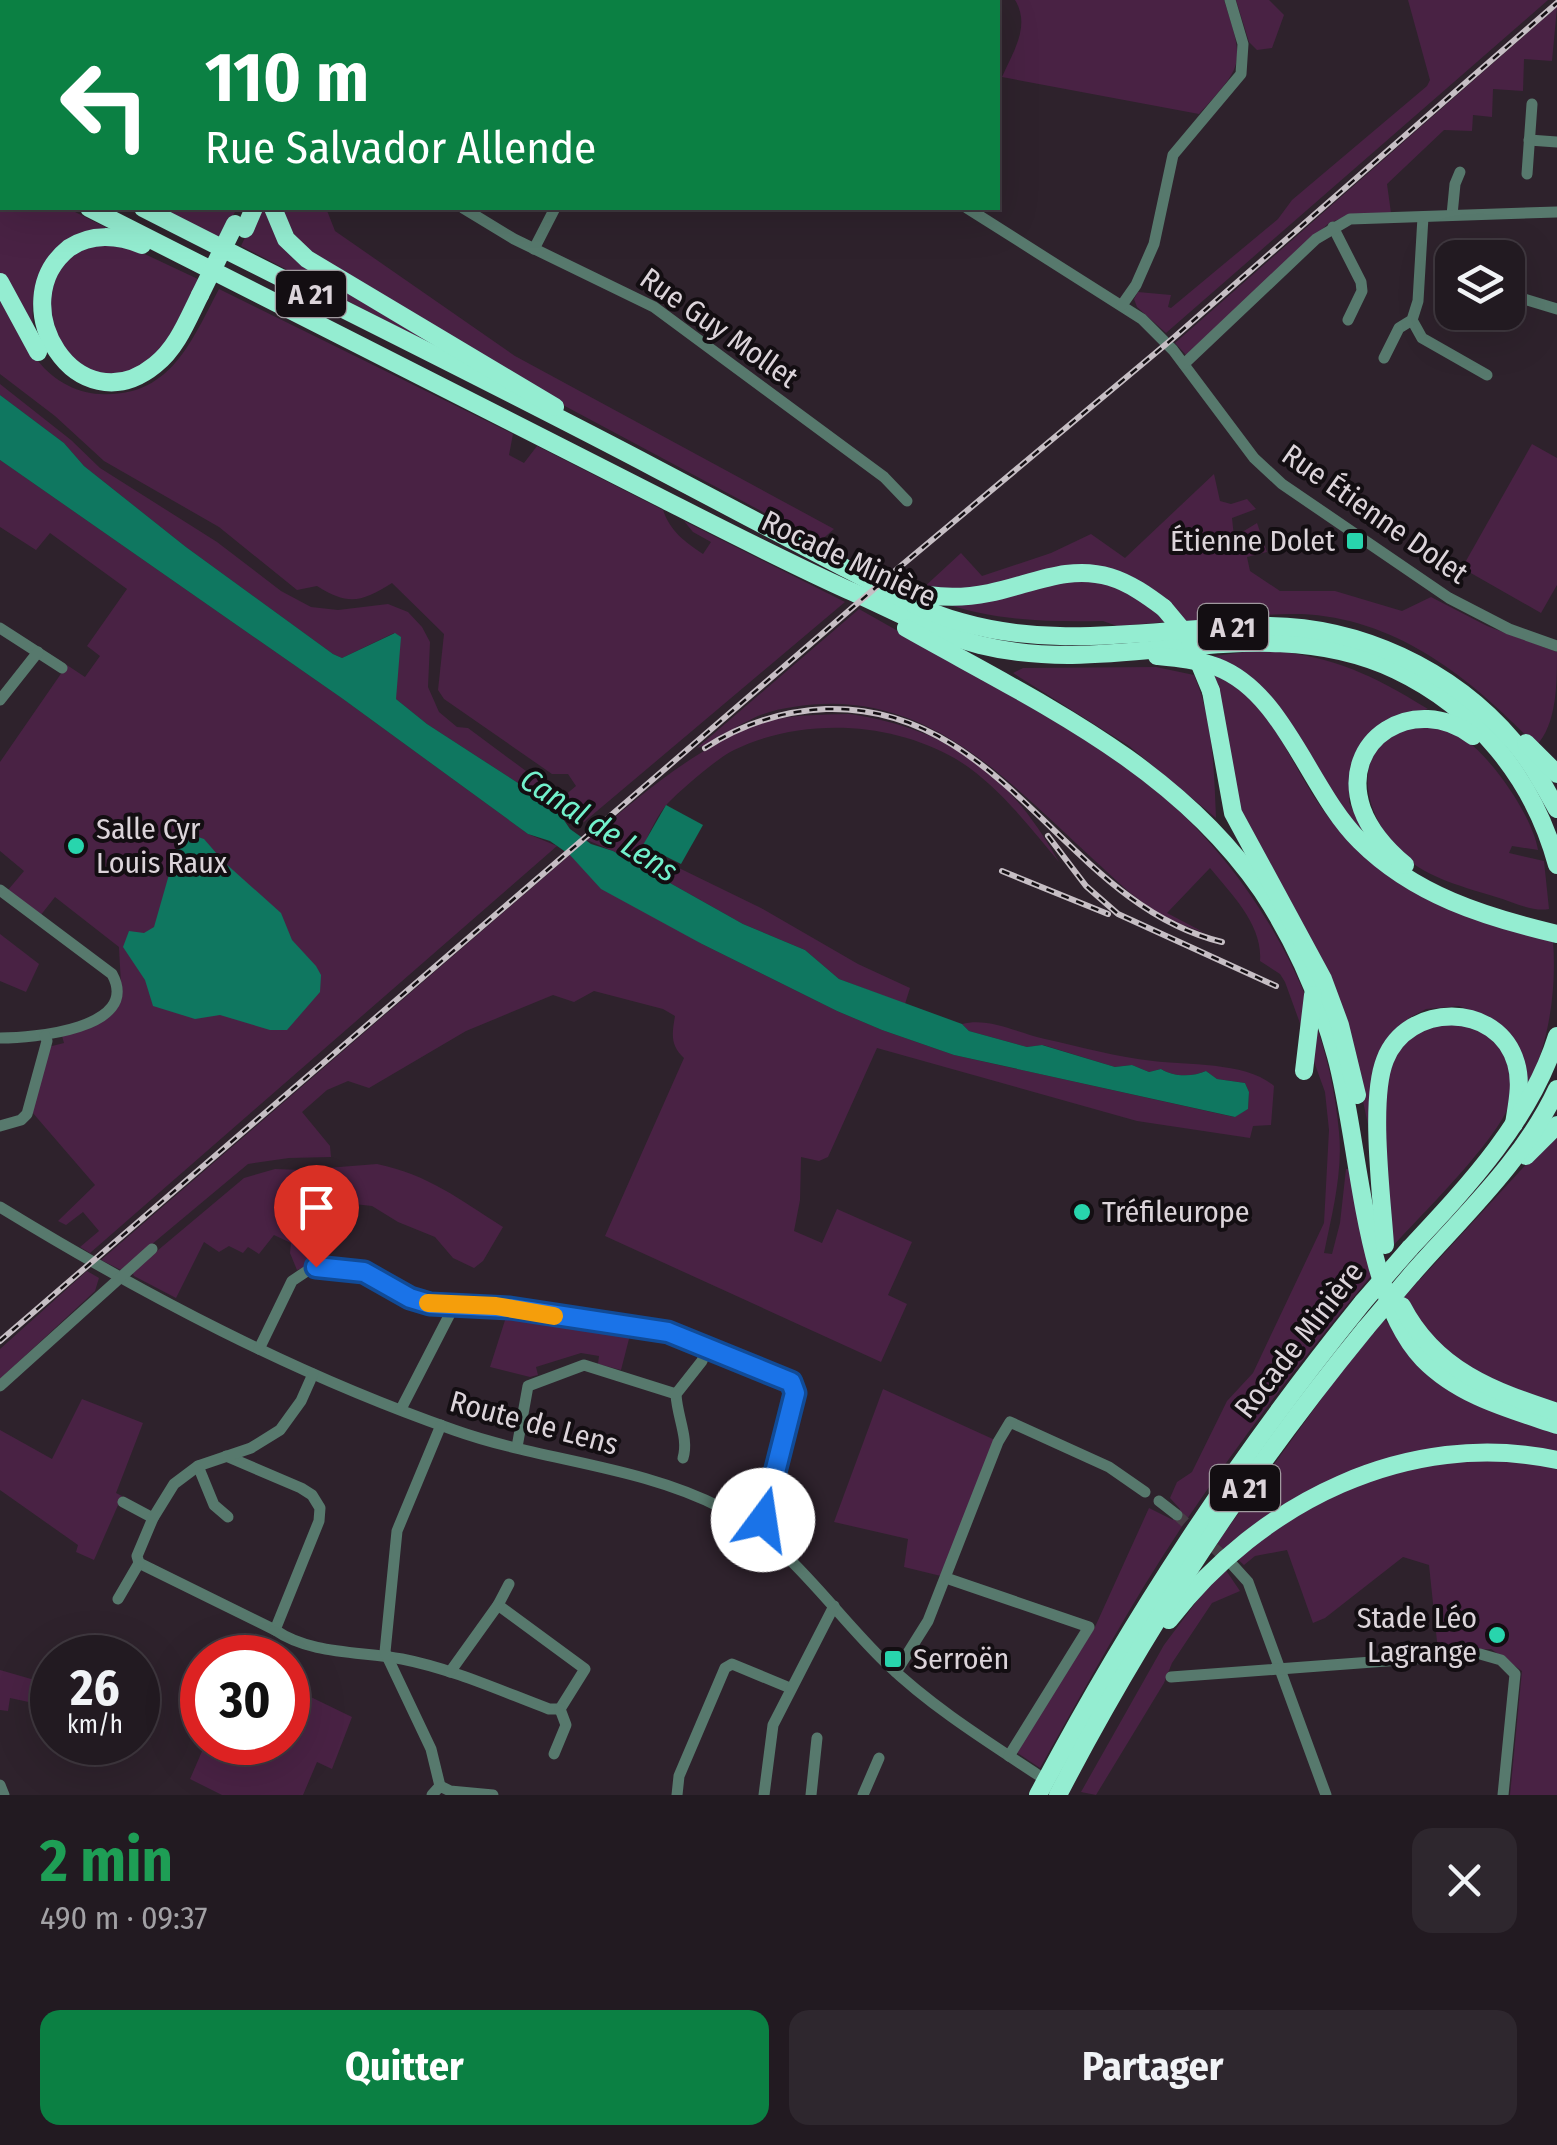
<!DOCTYPE html>
<html lang="fr">
<head>
<meta charset="utf-8">
<style>
  :root { --surface:#221a21; --page:#2e272e; --text:#f1f3f6; --muted:#a2a1a5; --line:#3f383f; --accent:#0b8043 }
  body { margin:0; font-family:"Fira Sans Condensed",sans-serif; background:var(--page); color:var(--text); height:100vh; display:flex; flex-direction:column; font-size:38px; white-space:nowrap }
  * { box-sizing:border-box; margin:0 }
  p { font-size:32px; color:var(--muted) }
  .icon { flex:none; width:55px; height:55px; fill:none; stroke:currentColor; stroke-width:2; stroke-linecap:round; stroke-linejoin:round }
  .map { position:relative; height:1795px; overflow:hidden }
  .sheet { display:flex; flex-direction:column; background:var(--surface); flex:1 }
  .sheet>* { flex:none }
  .guide { position:absolute; left:0px; top:0px; width:1000px; height:210px; box-shadow:0 10px 40px #0002,0 0 0 2px var(--line); background:#0b8043; color:#fff; overflow:hidden }
  .controls { position:absolute; left:1435px; top:240px; display:grid; gap:20px }
  .controls a { display:grid; place-items:center; width:90px; height:90px; border-radius:20px; background:var(--surface); box-shadow:0 10px 40px #0002,0 0 0 2px var(--line); font-size:50px }
  .speed { position:absolute; left:30px; top:1635px; display:flex; gap:20px; font-size:50px; font-weight:700; text-align:center }
  .speed>* { display:grid; place-content:center; width:130px; height:130px; border-radius:50%; background:var(--surface); box-shadow:0 10px 40px #0002,0 0 0 2px var(--line); line-height:1 }
  .speed small { font-size:25px; font-weight:400 }
  .speed .limit { border:15px solid #d22; background:#fff; color:#111 }
  .pin { position:absolute; display:grid; place-items:center; width:85px; height:85px; color:#fff; margin:-102px -42px; border-radius:50% 50% 50% 0; rotate:-45deg; box-shadow:0 0 10px #0007 }
  .pin .icon { rotate:45deg }
  .me { position:absolute; width:110px; margin:-55px; rotate:14deg; stroke-linejoin:round; filter:drop-shadow(0 0 8px #0008) }
  .turn { display:flex; align-items:center; gap:35px; height:210px; padding:0 40px; font-size:45px }
  .turn .icon { width:130px; height:130px; stroke-width:2.5 }
  .turn b { display:block; font-size:70px; line-height:85px }
  .round { display:grid; place-items:center; flex:none; width:105px; height:105px; border-radius:20px; background:var(--page) }
  .head { display:flex; align-items:center; justify-content:space-between; height:170px; padding:0 40px }
  h1 { font-size:60px; font-weight:700; line-height:75px; color:#1e9e55 }
  .button { display:flex; gap:20px; margin-top:auto; padding:20px 40px }
  .button a { flex:1; height:115px; border-radius:20px; background:var(--accent); color:#fff; font-size:40px; font-weight:700; line-height:115px; text-align:center }
  .button a+a { background:var(--page); color:var(--text) }
  .map>svg:first-child { display:block }
</style>
</head>
<body>
<div class="map">
<svg width="1557" height="1795" viewBox="0 0 1557 1795">
  <rect width="100%" height="100%" fill="#2e222c"/>
  <g fill="#492244">
    <path d="M1015,0H1224C1245,65 1244,64 1199,114L1002,77C1013,52 1031,26 1015,0Z"/>
    <path d="M1236,0H1269L1284,15L1272,48L1257,50L1249,42Z"/>
    <path d="M1408,0H1548L1166,333L1137,307L1134,299L1138,292L1171,295L1168,307L1171,308L1278,219L1292,200L1427,86L1430,80Z"/>
    <path d="M1557,7L1552,61L1524,59L1523,91L1493,89L1492,117L1473,115L1472,131L1444,130L1387,184L1391,213L1353,214L1329,223L1186,355L1175,343Z"/>
    <path d="M0,173L2,208H67L113,231C64,257 28,260 33,324L27,327L0,276Z"/>
    <path d="M161,208H237L221,239Z"/>
    <path d="M259,208H268L278,234L472,365L241,246Z"/>
    <path d="M280,208H326L335,231L515,356L834,529L819,542L563,405L313,255L288,229Z"/>
    <path d="M99,244L134,249L200,280L162,349L134,371L100,376L52,345L46,285L67,256Z"/>
    <path d="M219,289L513,434L509,455L524,463L537,446L663,510C670,531 685,542 703,554L711,542L693,532L684,521L845,602L584,822L564,796L576,786L568,774H552L444,699L438,690L444,634L392,583C361,602 349,606 317,586L297,590L219,527L104,461L55,416L0,374V296C11,316 21,338 35,357C50,378 74,393 100,394C170,398 191,342 219,289Z"/>
    <path d="M0,384L71,440L100,468L217,542L281,591L311,607L338,610L388,604L408,612L422,627L430,642L428,687L439,712L457,727L468,728L553,791L555,807L427,724L396,699L394,633L342,658L333,654L186,547L84,466L64,443L0,395Z"/>
    <path d="M1532,444L1557,458V585L1541,613L1462,568Z"/>
    <path d="M0,460L343,699L528,834L557,846L90,1253L80,1247L99,1231L83,1212L66,1225L58,1221L95,1185L32,1112L48,1047L64,1043L62,1036C130,1014 122,1013 119,947L55,897L40,916L8,890L24,871L0,851V762L67,665L85,677L100,656L87,646L127,589L50,533L36,550L0,527Z"/>
    <path d="M1214,474L1220,501L1231,504L1247,499L1256,509L1232,518L1234,537L1257,523L1267,552L1247,557L1250,571L1280,591H1335L1402,611L1431,597L1487,626L1557,652C1557,684 1557,724 1536,746C1473,680 1398,618 1301,614C1263,613 1224,620 1187,624L1116,574L951,593L922,589L961,553L982,576L1051,553L1091,534L1125,558Z"/>
    <path d="M1090,578C1119,586 1146,600 1166,622L1117,626L1103,621C1046,622 992,621 938,601Z"/>
    <path d="M859,609C912,639 965,669 1018,700C1060,724 1102,747 1140,777C1248,862 1327,994 1339,1132C1343,1172 1332,1214 1324,1253L1332,1254L1340,1223L1346,1169H1349L1371,1276C1304,1356 1241,1439 1183,1525C1131,1603 1086,1686 1040,1768L1016,1752L1095,1627L1149,1508L1173,1520L1180,1509L1170,1498L1177,1482L1192,1472L1227,1401L1253,1373L1324,1223L1329,1130L1325,1092L1285,982L1280,974L1260,961C1263,925 1232,895 1210,868L1167,913L1205,933C1194,929 1181,925 1170,919C1140,905 1116,880 1092,858C1006,779 924,685 793,707C779,709 762,713 750,720C732,728 714,743 697,748Z"/>
    <path d="M1266,649C1338,659 1367,672 1428,709L1394,719L1351,771L1349,802L1363,831L1342,811L1303,745L1214,661L1215,656Z"/>
    <path d="M1156,667L1194,675C1213,719 1214,770 1216,818L1129,746L1013,673L1023,668Z"/>
    <path d="M1213,672C1275,706 1284,754 1321,807C1382,894 1458,910 1553,941C1557,993 1548,1047 1525,1093L1528,1083L1523,1060L1483,1015L1459,1006L1426,1009L1409,1018L1387,1045L1373,1148L1357,1073L1239,817Z"/>
    <path d="M849,714C951,729 1009,774 1059,862C1029,826 997,784 956,759C891,721 802,717 734,750C716,759 683,788 668,803C657,815 648,835 642,850L761,908L858,964L910,988L905,1004L839,979L805,950L743,924L613,851L587,840C638,798 693,749 756,725C785,714 818,715 849,714Z"/>
    <path d="M1422,726C1438,727 1453,730 1466,740C1493,760 1533,817 1538,850L1512,846L1509,853L1544,861L1549,909C1532,912 1513,902 1496,897C1467,888 1427,878 1404,856C1360,813 1345,739 1422,726Z"/>
    <path d="M570,855L702,944L837,1011L882,1030L954,1055L1234,1117L1248,1109L1249,1092L1245,1083L1217,1079L1206,1071C1193,1077 1173,1077 1161,1069L1149,1072L1132,1065L1115,1067L1043,1045L1027,1047L969,1031L962,1024C989,1017 1018,1033 1045,1039C1081,1047 1117,1057 1153,1061C1187,1065 1247,1062 1274,1086L1271,1125L1253,1126L1250,1138L1137,1121L877,1048L828,1157L819,1161L801,1157L800,1200L794,1231L822,1243L837,1209L912,1242L888,1295L907,1304L881,1362L605,1236L684,1058C670,1045 672,1034 675,1016L663,1009L594,991L574,1002L553,995L466,1031L369,1088L348,1081L327,1090L302,1112L330,1146L331,1157L289,1158L248,1164L121,1270L101,1260Z"/>
    <path d="M0,934L39,964L26,992L0,981Z"/>
    <path d="M1437,1023C1468,1025 1494,1026 1506,1061C1510,1072 1513,1087 1511,1099C1503,1135 1421,1215 1394,1245L1385,1190L1384,1089L1400,1043Z"/>
    <path d="M1557,1131V1406L1506,1390L1453,1361L1402,1299Z"/>
    <path d="M377,1164C429,1175 459,1199 503,1227L483,1261L474,1268L453,1258L435,1237L398,1222L372,1206L345,1203L321,1261L297,1270L290,1253L291,1243L274,1235L259,1254L248,1247L243,1253L229,1246L219,1252L204,1242L176,1298L134,1276L132,1272L244,1178L275,1169L302,1170Z"/>
    <path d="M87,1271L99,1278L95,1291L0,1379V1349Z"/>
    <path d="M507,1314L630,1335L621,1370L598,1364L599,1356L581,1353L536,1367L538,1375L530,1377L490,1367Z"/>
    <path d="M1385,1319L1418,1365L1557,1433V1451C1446,1431 1307,1472 1224,1549L1217,1543L1338,1376Z"/>
    <path d="M883,1389L995,1440L941,1576L904,1567L908,1539L834,1522Z"/>
    <path d="M82,1399L143,1423L116,1493L122,1496L94,1560L76,1552L78,1545L0,1490V1430L52,1459Z"/>
    <path d="M1499,1458L1557,1464V1795H1510L1522,1671L1491,1649L1438,1651L1429,1565L1403,1557L1325,1618L1313,1623L1287,1550L1255,1556L1244,1565L1234,1556C1285,1518 1358,1474 1421,1463C1446,1458 1473,1460 1499,1458Z"/>
    <path d="M1223,1566L1240,1591L1212,1603L1172,1663L1164,1683L1096,1795L1081,1792L1164,1645Z"/>
    <path d="M0,1670L52,1685V1707L10,1698L8,1711L0,1710Z"/>
    <path d="M288,1686L352,1717L332,1769L317,1762L303,1795H222L190,1779L203,1749L210,1751L215,1743L233,1747L235,1743L288,1742Z"/>
  </g>
  <g fill="#0f7760">
    <path d="M0,395L64,443L84,466L186,547L333,654L342,658L395,633L401,637L396,699L427,724L555,807L570,829L591,844L613,851L743,924L805,950L839,979L962,1024L969,1031L1027,1047L1042,1045L1115,1067L1132,1065L1149,1072L1161,1069C1173,1077 1193,1077 1206,1071L1217,1079L1245,1083L1249,1092L1248,1109L1235,1117L954,1055L882,1030L837,1011L702,944L601,889L570,855L550,841L528,834L343,699L0,460Z"/>
    <path d="M666,805L703,825L681,864L643,845Z"/>
    <path d="M192,835L204,839L224,862L281,913L292,940L316,966L321,975L320,992L287,1030H270L220,1015L195,1019L153,1006L145,980L123,947L129,931L144,933L154,927L178,843Z"/>
  </g>
  <g fill="none" stroke-linecap="round" stroke-linejoin="round">
    <path stroke="#483d46" stroke-width="11" stroke-dasharray="11 5.5" stroke-linecap="butt" d="M1177,1515L1229,1561"/>
    <g stroke="#57796d" stroke-width="11">
      <path d="M166,0L171,2"/>
      <path d="M721,0L723,2"/>
      <path d="M222,2L224,0"/>
      <path d="M704,2L706,0"/>
      <path d="M1529,140L1557,142"/>
      <path d="M1527,174L1532,104"/>
      <path d="M463,208L514,239L654,307L884,477L907,501"/>
      <path d="M967,208L1142,319L1173,350L1254,458L1282,484L1449,598L1509,629L1557,646"/>
      <path d="M1452,215L1455,184L1460,172"/>
      <path d="M1333,227L1361,282L1362,291L1348,320"/>
      <path d="M534,249L555,208"/>
      <path d="M1508,290L1517,297L1557,309"/>
      <path d="M1122,305L1136,285L1154,244L1173,155L1241,74L1243,44L1230,0"/>
      <path d="M1412,320L1422,338L1487,375"/>
      <path d="M1384,358L1399,328L1412,320L1418,301L1423,217"/>
      <path d="M1184,364L1316,239L1350,219L1557,212"/>
      <path d="M0,628L62,668"/>
      <path d="M0,700L38,652"/>
      <path d="M0,890L112,974C142,1029 32,1038 0,1038"/>
      <path d="M0,1126L21,1120L27,1114L47,1041L45,1036"/>
      <path d="M0,1207C144,1295 294,1374 454,1430C541,1461 639,1465 722,1508C791,1545 831,1610 886,1663C932,1707 985,1740 1038,1775"/>
      <path d="M259,1349L292,1281L310,1269L324,1267L364,1272L411,1298L430,1304L510,1308L680,1335L795,1386L763,1520L756,1529"/>
      <path d="M0,1386L152,1249"/>
      <path d="M401,1409L454,1306"/>
      <path d="M517,1447L528,1386L584,1365L676,1394"/>
      <path d="M683,1458C689,1438 677,1417 676,1394L702,1361L707,1346"/>
      <path d="M198,1466L214,1505L228,1517"/>
      <path d="M1159,1501L1177,1515"/>
      <path d="M123,1502L153,1518"/>
      <path d="M1229,1561L1248,1582L1326,1795"/>
      <path d="M139,1563L275,1630L319,1521L320,1508L312,1495L301,1488L226,1456"/>
      <path d="M946,1578L1089,1627L1009,1756"/>
      <path d="M118,1599L139,1563L137,1556L153,1518L174,1484L198,1466L251,1448L280,1430L301,1401L313,1374"/>
      <path d="M498,1605L585,1669L560,1709"/>
      <path d="M275,1630C311,1655 361,1651 402,1659C453,1669 501,1691 549,1709H560"/>
      <path d="M450,1672L498,1605L509,1584"/>
      <path d="M896,1672L928,1621L998,1442L1010,1422L1109,1467L1145,1492"/>
      <path d="M1171,1677L1480,1654L1501,1660L1515,1674L1503,1795"/>
      <path d="M554,1754L566,1725L560,1709"/>
      <path d="M0,1785L4,1795"/>
      <path d="M440,1786L431,1749L385,1652L397,1531L441,1425"/>
      <path d="M432,1795L440,1786L450,1791L493,1795"/>
      <path d="M677,1795L679,1776L725,1668L732,1664L790,1688"/>
      <path d="M764,1795L773,1725L834,1606"/>
      <path d="M811,1795L817,1738"/>
      <path d="M863,1795L879,1758"/>
    </g>
    <g stroke="#83ccb5" stroke-width="15">
      <path d="M435,0L440,2"/>
      <path d="M350,2L351,0"/>
      <path d="M369,2L373,0"/>
    </g>
    <g stroke="#94edd1" stroke-width="18">
      <path d="M0,118L2,119"/>
      <path d="M0,134L2,136"/>
      <path d="M0,162L2,163"/>
      <path d="M89,208C279,305 469,401 659,497C722,529 784,561 848,590C892,609 933,633 980,645C1119,680 1259,606 1396,670C1476,708 1534,779 1557,865"/>
      <path d="M143,208C313,295 486,379 655,468C718,501 782,535 845,568C883,587 920,611 961,622C1062,651 1160,627 1262,626C1358,625 1452,669 1514,742C1532,763 1544,786 1557,809"/>
      <path d="M273,208L286,239L307,259L555,407"/>
      <path d="M245,229L254,208"/>
      <path d="M142,245C118,235 91,233 69,248C0,303 77,428 155,365C177,348 188,319 200,295"/>
      <path d="M0,282L38,352"/>
      <path d="M904,590C932,598 960,599 989,593C1030,585 1068,564 1110,577C1130,583 1148,596 1164,608"/>
      <path d="M906,628C1035,701 1175,764 1262,891C1295,941 1320,998 1336,1056C1360,1142 1362,1295 1423,1359C1459,1396 1509,1409 1557,1425"/>
      <path d="M1157,656C1177,658 1198,660 1217,667C1285,693 1309,791 1360,841C1414,895 1485,917 1557,934"/>
      <path d="M1211,691L1233,813L1323,979L1340,1025L1357,1095"/>
      <path d="M1526,743L1557,774"/>
      <path d="M1405,865C1387,850 1370,831 1362,809C1338,739 1415,692 1473,736"/>
      <path d="M1304,1071L1313,995"/>
      <path d="M1526,1156L1557,1125"/>
      <path d="M1385,1245C1382,1199 1369,1100 1385,1060C1407,1002 1498,1001 1516,1063C1522,1083 1517,1104 1514,1124"/>
      <path d="M1410,1248C1469,1185 1531,1119 1557,1036"/>
      <path d="M1412,1274C1463,1216 1524,1160 1557,1089"/>
      <path d="M1402,1306C1435,1370 1493,1391 1557,1412"/>
      <path d="M1169,1620C1259,1503 1408,1428 1557,1460"/>
      <path d="M1038,1795C1132,1617 1236,1459 1363,1302"/>
      <path d="M1058,1795C1144,1629 1248,1472 1366,1328"/>
    </g>
    <defs>
      <g id="rail">
        <path d="M705,748C742,724 782,711 826,709C1005,704 1065,904 1222,942"/>
        <path d="M1048,836L1086,886L1118,914L1276,986"/>
        <path d="M1002,871L1108,914"/>
        <path d="M0,1341L902,565L1171,340L1557,3"/>
      </g>
    </defs>
    <use href="#rail" stroke="#c6bec4" stroke-width="6"/>
    <use href="#rail" stroke="#130e12" stroke-width="2.5" stroke-dasharray="8" stroke-linecap="butt"/>
    <g stroke="#94edd1" stroke-width="18">
      <path d="M200,295L235,224"/>
      <path d="M1164,608L1189,638L1211,691"/>
      <path d="M1363,1302L1410,1248"/>
      <path d="M1366,1328L1412,1274"/>
    </g>
  </g>
  <g fill="none" stroke-linecap="round" stroke-linejoin="round">
    <defs>
      <path id="route" d="M316,1267L364,1272L410,1298L430,1304L510,1308L668,1332L791,1382L795,1393L763,1520"/>
    </defs>
    <use href="#route" stroke="#114b97" stroke-width="25"/>
    <use href="#route" stroke="#1a73e8" stroke-width="18"/>
    <path stroke="#f59e0b" stroke-width="18" d="M428,1303L496,1306L554,1316"/>
  </g>
  <g fill="#28d5ad" stroke="#130e12" stroke-width="4">
    <rect x="1345" y="531" width="20" height="20" rx="5"/>
    <circle cx="76" cy="846" r="10"/>
    <circle cx="1082" cy="1212" r="10"/>
    <circle cx="1497" cy="1635" r="10"/>
    <rect x="883" y="1649" width="20" height="20" rx="5"/>
  </g>
  <g text-anchor="middle" stroke-width="8" stroke-linejoin="round" paint-order="stroke">
    <g fill="#130e12" stroke="#a0999e" stroke-width="2.5">
      <rect x="276" y="271" width="70" height="46" rx="8"/>
      <rect x="1198" y="604" width="70" height="46" rx="8"/>
      <rect x="1210" y="1465" width="70" height="46" rx="8"/>
    </g>
    <g font-size="28" font-weight="bold" fill="#dcd4da">
      <text x="311" y="304">A 21</text>
      <text x="1233" y="637">A 21</text>
      <text x="1245" y="1498">A 21</text>
    </g>
    <g font-size="30" fill="#dcd4da" stroke="#130e12">
      <text transform="translate(719 328) rotate(35)" y="10">Rue Guy Mollet</text>
      <text transform="translate(1375 514) rotate(35)" y="10">Rue Étienne Dolet</text>
      <text transform="translate(849 559) rotate(25)" y="10">Rocade Minière</text>
      <text transform="translate(1299 1340) rotate(-52)" y="10">Rocade Minière</text>
      <text transform="translate(534 1423) rotate(15)" y="10">Route de Lens</text>
    </g>
    <g font-size="30" fill="#dcd4da" stroke="#130e12" text-anchor="start">
      <text x="1335" y="551" text-anchor="end">Étienne Dolet</text>
      <text x="96" y="839">Salle Cyr<tspan x="96" dy="34">Louis Raux</tspan></text>
      <text x="1102" y="1222">Tréfileurope</text>
      <text x="1477" y="1628" text-anchor="end">Stade Léo<tspan x="1477" dy="34">Lagrange</tspan></text>
      <text x="913" y="1669">Serroën</text>
    </g>
    <g font-size="32" font-style="italic" fill="#72f1cc" stroke="#130e12">
      <text transform="translate(599 825) rotate(33)" y="11">Canal de Lens</text>
    </g>
  </g>
</svg>
<div class="controls">
<a><svg class="icon" aria-label="layers" viewBox="0 0 24 24"><path d="M12 4l9 5-9 5-9-5zM3 14l9 5 9-5"/></svg></a>
</div>
<div class="speed"><div>26<small>km/h</small></div><div class="limit">30</div></div>
<div class="pin" style="left:316px;top:1267px;background:#d93025"><svg class="icon" aria-label="arrive" viewBox="0 0 24 24"><path d="M6 21V4h12l-3 4 3 4H6"/></svg></div>
<svg class="me" style="left:763px;top:1520px" viewBox="-20 -20 40 40"><circle r="19" fill="#fff"/><path d="M0-13L10 11 0 6-10 11z" fill="#1a73e8"/></svg>
<div class="guide">
<div class="turn"><svg class="icon" aria-label="left" viewBox="0 0 24 24"><path d="M17 20v-9H6M10 6l-5 5 5 5"/></svg><div><b>110 m</b>Rue Salvador Allende</div></div>
</div>
</div>
<section class="sheet">
<div class="head"><div><h1>2 min</h1><p>490 m · 09:37</p></div><a class="round"><svg class="icon" aria-label="close" viewBox="0 0 24 24"><path d="M6 6l12 12M18 6L6 18"/></svg></a></div>
<div class="button"><a>Quitter</a><a>Partager</a></div>
</section>
</body>
</html>
